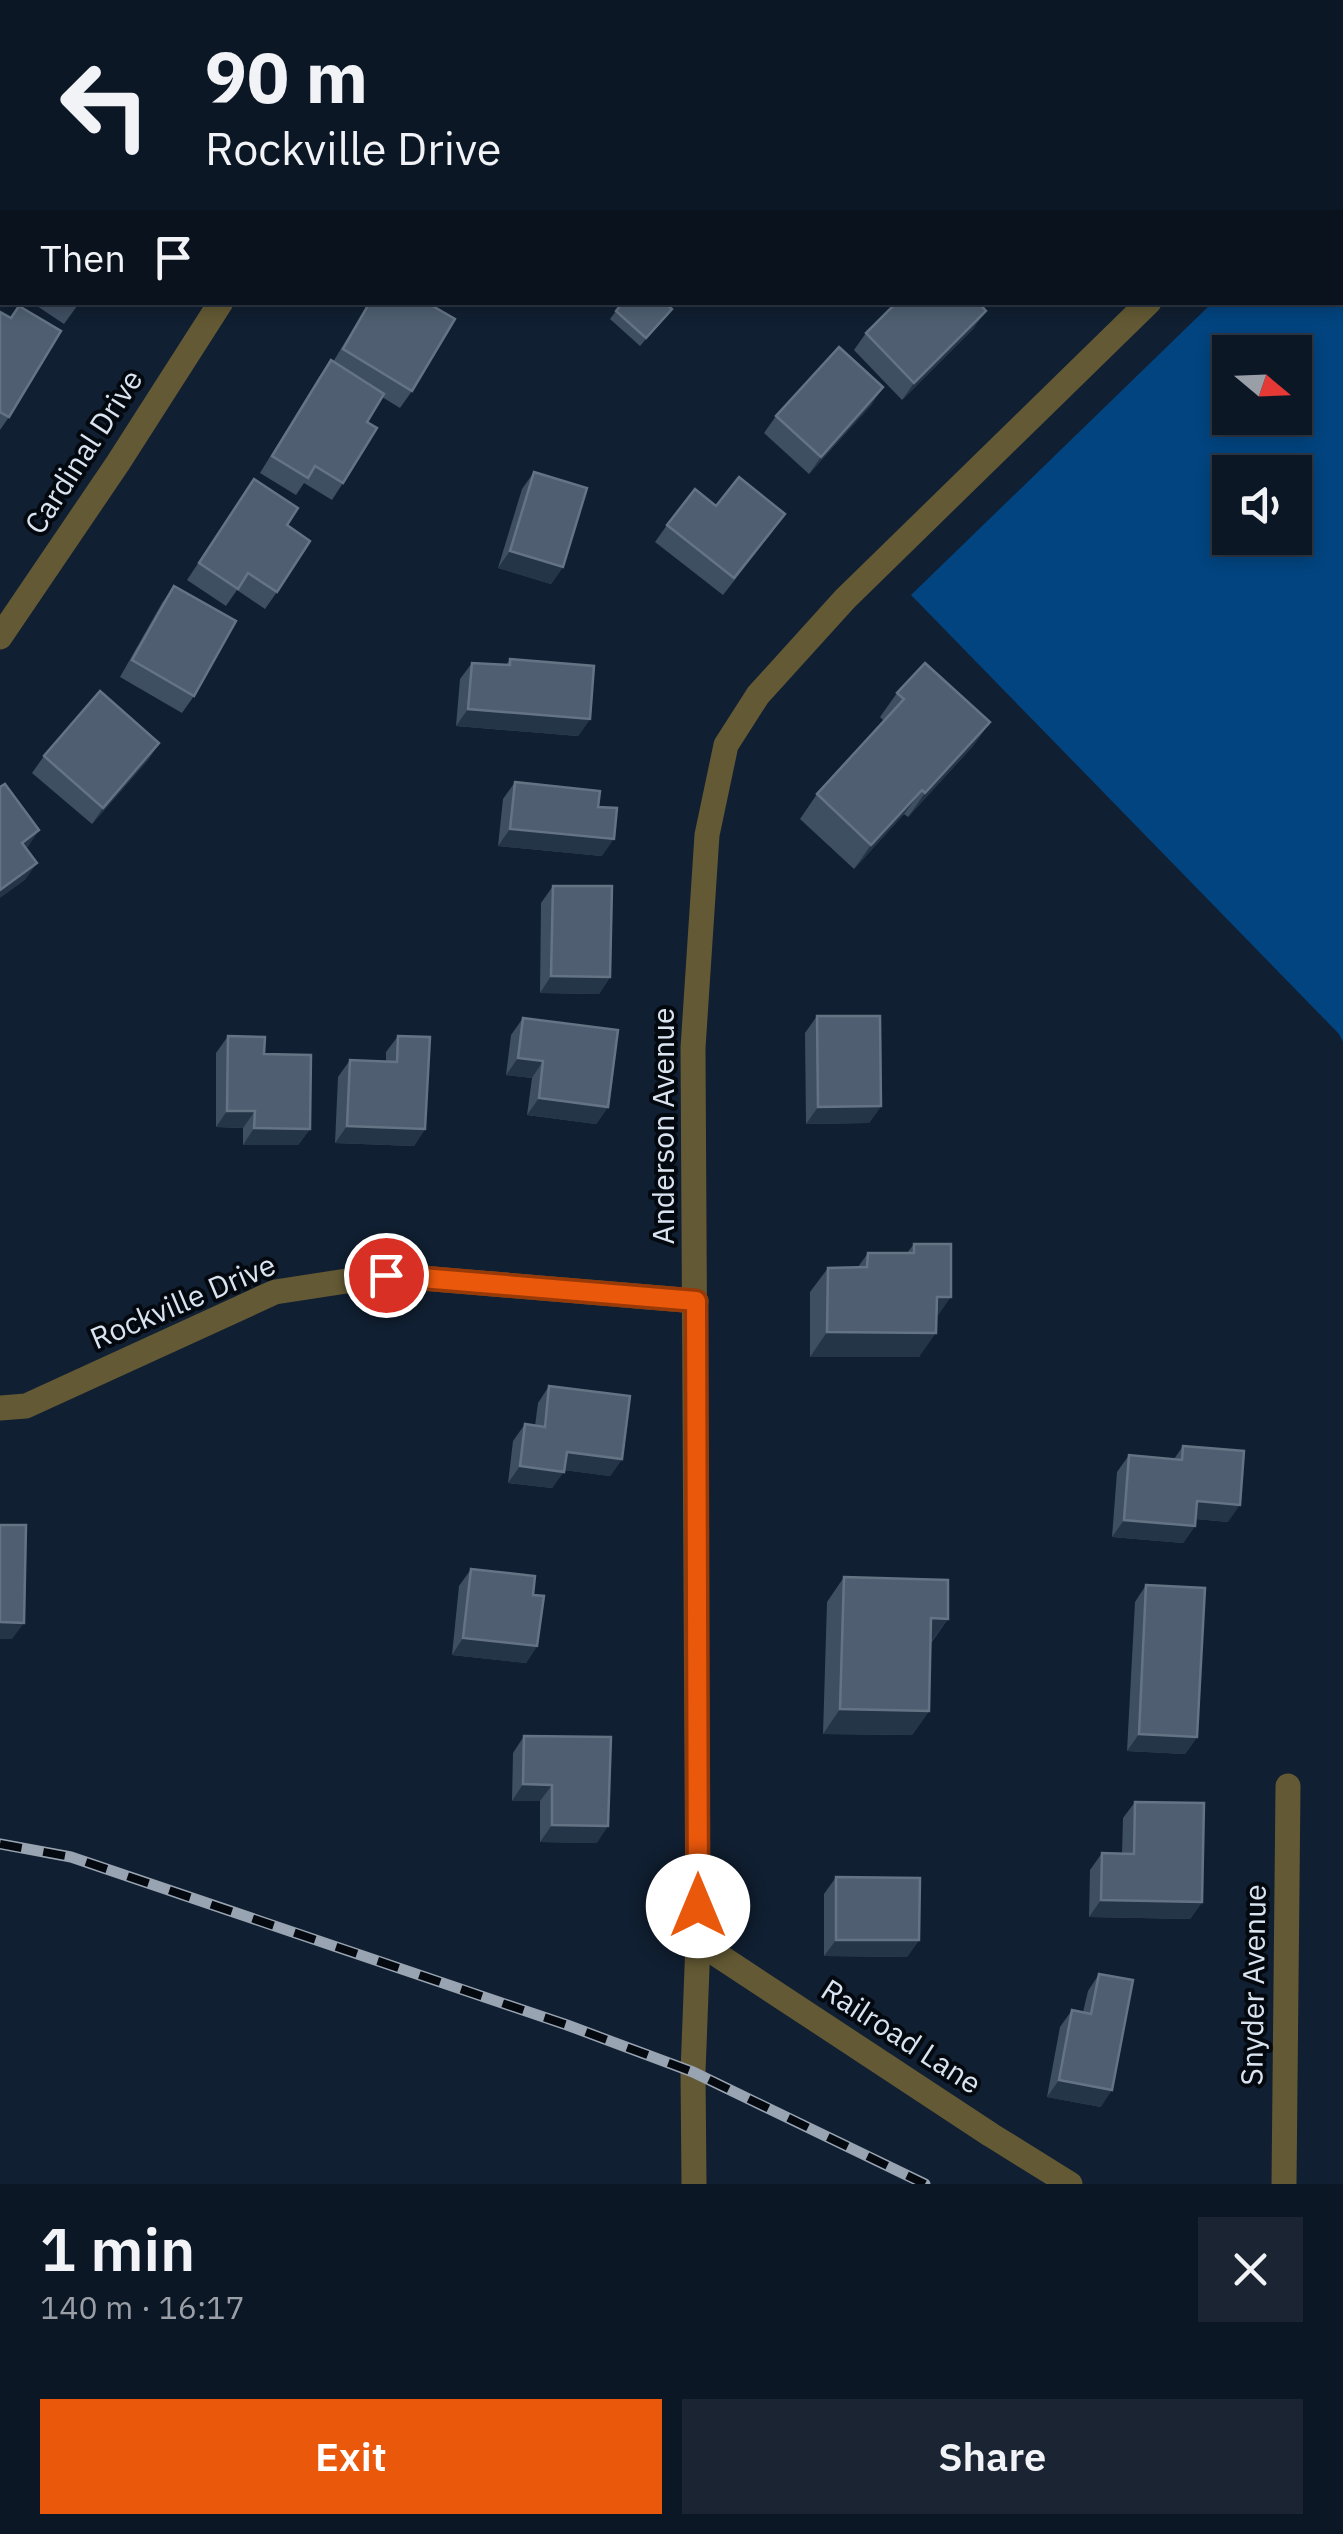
<!DOCTYPE html>
<html lang="en">
<head>
<meta charset="utf-8">
<style>
  :root { --surface:#0c1725; --page:#1a2432; --text:#f1f3f6; --muted:#9a9fa7; --line:#2c3642; --accent:#ea580c }
  body { margin:0; font-family:"IBM Plex Sans",sans-serif; background:var(--page); color:var(--text); height:100vh; display:flex; flex-direction:column; font-size:38px; white-space:nowrap }
  * { box-sizing:border-box; margin:0 }
  p { font-size:32px; color:var(--muted) }
  .icon { flex:none; width:55px; height:55px; fill:none; stroke:currentColor; stroke-width:2; stroke-linecap:round; stroke-linejoin:round }
  .map { position:relative; height:2184px; overflow:hidden }
  .details { display:flex; flex-direction:column; background:var(--surface); flex:1 }
  .details>* { flex:none }
  .guide { position:absolute; left:0px; top:0px; width:1345px; height:305px; box-shadow:0 5px 15px #0003,0 0 0 2px var(--line); background:#0c1725; color:var(--text); overflow:hidden }
  .needle { width:65px; rotate:109deg }
  .tools { position:absolute; left:1212px; top:335px; display:grid; gap:20px }
  .tools a { display:grid; place-items:center; width:100px; height:100px; border-radius:0px; background:var(--surface); box-shadow:0 5px 15px #0003,0 0 0 2px var(--line); font-size:50px }
  .pin { position:absolute; display:grid; place-items:center; width:85px; height:85px; color:#fff; margin:-42px; border:5px solid #fff; border-radius:50%; box-shadow:0 2px 10px #0007 }
  .me { position:absolute; width:110px; margin:-55px; rotate:0deg; stroke-linejoin:round; filter:drop-shadow(0 0 8px #0008) }
  .turn { display:flex; align-items:center; gap:35px; height:210px; padding:0 40px; font-size:45px }
  .turn .icon { width:130px; height:130px; stroke-width:2.5 }
  .turn b { display:block; font-size:70px; line-height:85px }
  .then { display:flex; align-items:center; height:95px; padding:0 40px; background:#0003; gap:20px; font-size:38px }
  .round { display:grid; place-items:center; flex:none; width:105px; height:105px; border-radius:0px; background:var(--page) }
  .summary { display:flex; align-items:center; justify-content:space-between; height:170px; padding:0 40px }
  h1 { font-size:60px; font-weight:600; line-height:75px }
  .cta { display:flex; gap:20px; margin-top:auto; padding:20px 40px }
  .cta a { flex:1; height:115px; border-radius:0px; background:var(--accent); color:#fff; font-size:40px; font-weight:600; line-height:115px; text-align:center }
  .cta a+a { background:var(--page); color:var(--text) }
  .map>svg:first-child { display:block }
</style>
</head>
<body>
<div class="map">
<svg width="1343" height="2184" viewBox="0 0 1343 2184">
  <rect width="100%" height="100%" fill="#101f31"/>
  <path fill="#02447f" fill-rule="evenodd" d="M1343,175V1042L1339,1034L911,595L1212,303L1342,302ZM1230,352H1295V418H1230ZM1230,472H1295V538H1230Z"/>
  <g fill="none" stroke-linecap="round" stroke-linejoin="round">
    <g stroke="#635934" stroke-width="25">
      <path d="M415,2L417,0"/>
      <path d="M1342,114L1343,113"/>
      <path d="M0,637L118,463L221,302"/>
      <path d="M0,1408L26,1406L275,1292L386,1275L696,1301"/>
      <path d="M698,1942L991,2135L1070,2184"/>
      <path d="M694,2184L693,2072L698,1942L693,1048L707,835L726,745L758,695L845,599L1149,302"/>
      <path d="M1284,2184L1288,1786"/>
    </g>
    <defs>
      <path id="rail" d="M0,1844L71,1857L567,2025L693,2072L925,2184"/>
    </defs>
    <use href="#rail" stroke="#99a4b2" stroke-width="11"/>
    <use href="#rail" stroke="#040910" stroke-width="8" stroke-dasharray="22" stroke-linecap="butt"/>
  </g>
  <g fill="#3f4f62">
    <path d="M180,0H296L294,2H178Z"/>
    <path d="M1268,0H1298L1296,2H1270Z"/>
    <path d="M31,302H80L64,324Z"/>
    <path d="M369,302H433L412,391L400,408L382,397L367,422L343,483L332,500L304,483L296,495L260,473L319,377L331,360L333,362Z"/>
    <path d="M890,302H978L974,328L902,400L854,350L866,333L893,306Z"/>
    <path d="M672,309L640,346L610,319L616,311Z"/>
    <path d="M0,312L10,318L9,417L0,430Z"/>
    <path d="M872,404L809,474L764,433L776,416Z"/>
    <path d="M534,472L563,567L551,584L498,568L522,489Z"/>
    <path d="M254,479L287,525L277,592L265,609L237,590L226,606L187,580Z"/>
    <path d="M716,506L773,531L723,595L655,542L667,525Z"/>
    <path d="M174,586L194,696L182,713L120,677L162,603Z"/>
    <path d="M510,659L590,719L578,736L456,726L460,679L472,663L506,665Z"/>
    <path d="M897,693L990,722L973,746L908,817L904,814L854,869L800,819L817,794L884,721L880,717Z"/>
    <path d="M159,743L148,760L92,824L32,773L44,756Z"/>
    <path d="M515,782L598,807L602,856L498,846L503,799Z"/>
    <path d="M553,886L610,977L599,994L540,993L541,903Z"/>
    <path d="M817,1016L881,1106L869,1123L806,1124L805,1033Z"/>
    <path d="M523,1018L608,1107L596,1124L527,1115L532,1078L506,1075L511,1035Z"/>
    <path d="M228,1036L264,1054L310,1129L298,1145H243V1128L216,1127V1053Z"/>
    <path d="M398,1036L425,1129L414,1146L335,1143L338,1077L350,1060L386,1062V1052Z"/>
    <path d="M914,1244L937,1317L919,1357H810V1292L828,1268L858,1267L868,1253H907Z"/>
    <path d="M549,1386L622,1459L610,1476L564,1470L552,1488L508,1483L513,1441L525,1424L535,1426L538,1403Z"/>
    <path d="M1183,1446L1228,1522L1196,1519L1195,1526L1183,1543L1112,1537L1117,1472L1129,1455L1174,1459Z"/>
    <path d="M471,1569L533,1595L537,1646L526,1663L452,1655L459,1586Z"/>
    <path d="M844,1577L948,1619L931,1643L929,1711L912,1735L823,1734L827,1602Z"/>
    <path d="M1146,1585L1197,1737L1185,1754L1127,1751L1135,1602Z"/>
    <path d="M524,1736L597,1843L540,1842V1801H512L513,1753Z"/>
    <path d="M1135,1802L1202,1902L1190,1919L1089,1917L1090,1870L1102,1853L1122,1854L1123,1818Z"/>
    <path d="M836,1877L919,1940L907,1957L824,1956V1894Z"/>
    <path d="M1099,1974L1101,2107L1047,2097L1060,2027L1072,2010L1083,2012L1088,1991Z"/>
  </g>
  <g fill="#253548">
    <path d="M986,311L974,328L902,400L914,383Z"/>
    <path d="M883,387L872,404L809,474L821,457Z"/>
    <path d="M510,551L563,567L551,584L498,568Z"/>
    <path d="M468,709L590,719L578,736L456,726Z"/>
    <path d="M990,722L973,746L908,817L925,793Z"/>
    <path d="M159,743L148,760L92,824L103,808Z"/>
    <path d="M922,790L904,814L854,869L871,845Z"/>
    <path d="M510,829L614,839L602,856L498,846Z"/>
    <path d="M39,830L28,847L10,860L22,843Z"/>
    <path d="M37,863L25,880L0,898V890Z"/>
    <path d="M551,976L610,977L599,994L540,993Z"/>
    <path d="M518,1058L543,1061L532,1078L506,1075Z"/>
    <path d="M539,1098L608,1107L596,1124L527,1115Z"/>
    <path d="M881,1106L869,1123L806,1124L818,1107Z"/>
    <path d="M227,1111H255L243,1128L216,1127Z"/>
    <path d="M347,1126L425,1129L414,1146L335,1143Z"/>
    <path d="M254,1128L310,1129L298,1145H243Z"/>
    <path d="M937,1297H951L934,1321Z"/>
    <path d="M827,1332L936,1333L919,1357H810Z"/>
    <path d="M567,1452L622,1459L610,1476L555,1469Z"/>
    <path d="M520,1466L564,1472L552,1488L508,1483Z"/>
    <path d="M1197,1501L1240,1505L1228,1522L1185,1518Z"/>
    <path d="M1124,1520L1195,1526L1183,1543L1112,1537Z"/>
    <path d="M931,1618L948,1619L930,1643Z"/>
    <path d="M0,1622L24,1623L12,1639H0Z"/>
    <path d="M463,1638L537,1646L526,1663L452,1655Z"/>
    <path d="M840,1709L929,1711L912,1735L823,1734Z"/>
    <path d="M1139,1734L1197,1737L1185,1754L1127,1751Z"/>
    <path d="M523,1784L552,1785L540,1801H512Z"/>
    <path d="M552,1825L608,1826L597,1843L540,1842Z"/>
    <path d="M1101,1900L1202,1902L1190,1919L1089,1917Z"/>
    <path d="M836,1940H919L907,1957L824,1956Z"/>
    <path d="M1059,2080L1112,2090L1101,2107L1047,2097Z"/>
  </g>
  <g fill="#4f5f71" stroke="#657485" stroke-width="2.5">
    <path d="M204,0H296L294,2H202Z"/>
    <path d="M560,0H648L646,2H559Z"/>
    <path d="M1170,0H1245L1248,2H1168Z"/>
    <path d="M370,302H433L431,305L455,319L412,391L343,349Z"/>
    <path d="M623,302H664L672,309L646,338L616,311Z"/>
    <path d="M897,302H978L986,311L914,383L866,333Z"/>
    <path d="M19,306L61,331L9,417L0,412V312L11,318Z"/>
    <path d="M839,347L883,387L821,457L776,416Z"/>
    <path d="M331,360L384,394L367,422L377,428L343,483L315,466L308,478L272,456Z"/>
    <path d="M534,472L587,488L563,567L510,551Z"/>
    <path d="M739,477L785,514L734,578L667,525L695,489L716,506Z"/>
    <path d="M254,479L298,508L287,525L310,541L277,592L248,573L238,589L199,563Z"/>
    <path d="M174,586L236,621L194,696L132,660Z"/>
    <path d="M510,659L594,666L590,719L468,709L472,663L510,665Z"/>
    <path d="M925,663L990,722L925,793L922,790L871,845L817,794L904,699L897,693Z"/>
    <path d="M100,691L159,743L103,808L44,756Z"/>
    <path d="M515,782L600,791L598,807L617,808L614,839L510,829Z"/>
    <path d="M5,784L39,830L22,843L37,863L0,890V787Z"/>
    <path d="M553,886H612L610,977L551,976Z"/>
    <path d="M817,1016H880L881,1106L818,1107Z"/>
    <path d="M523,1018L618,1030L608,1107L539,1098L543,1061L518,1058Z"/>
    <path d="M228,1036L265,1037L264,1054L311,1055L310,1129L254,1128L255,1111H227Z"/>
    <path d="M398,1036L430,1037L425,1129L347,1126L350,1060L397,1062Z"/>
    <path d="M914,1244H951V1297H937L936,1333L827,1332L828,1268L867,1267L868,1253H914Z"/>
    <path d="M549,1386L630,1396L622,1459L567,1452L564,1472L520,1466L525,1424L545,1427Z"/>
    <path d="M1183,1446L1244,1451L1240,1505L1197,1501L1195,1526L1124,1520L1129,1455L1182,1460Z"/>
    <path d="M0,1525H26L24,1623L0,1622Z"/>
    <path d="M471,1569L535,1576L533,1595L544,1596L537,1646L463,1638Z"/>
    <path d="M844,1577L948,1580V1619L931,1618L929,1711L840,1709Z"/>
    <path d="M1146,1585L1205,1588L1197,1737L1139,1734Z"/>
    <path d="M524,1736L611,1737L608,1826L552,1825V1785L523,1784Z"/>
    <path d="M1135,1802L1204,1803L1202,1902L1101,1900L1102,1853L1134,1854Z"/>
    <path d="M836,1877L920,1878L919,1940H836Z"/>
    <path d="M1099,1974L1133,1980L1112,2090L1059,2080L1072,2010L1091,2014Z"/>
  </g>
  <g fill="none" stroke-linecap="round" stroke-linejoin="round">
    <defs>
      <path id="route" d="M386,1275L696,1301L698,1906"/>
    </defs>
    <use href="#route" stroke="#983908" stroke-width="25"/>
    <use href="#route" stroke="#ea580c" stroke-width="18"/>
  </g>
  <g text-anchor="middle" stroke-width="8" stroke-linejoin="round" paint-order="stroke">
    <g font-size="30" fill="#dae4f0" stroke="#040910">
      <text transform="translate(84 452) rotate(-57)" y="10">Cardinal Drive</text>
      <text transform="translate(664 1126) rotate(-90)" y="10">Anderson Avenue</text>
      <text transform="translate(183 1302) rotate(-23)" y="10">Rockville Drive</text>
      <text transform="translate(1254 1985) rotate(-89)" y="10">Snyder Avenue</text>
      <text transform="translate(901 2037) rotate(33)" y="10">Railroad Lane</text>
    </g>
  </g>
</svg>
<div class="tools">
<a><svg class="needle" viewBox="-14 -14 28 28"><path d="M0-13l5 13h-10z" fill="#e53935"/><path d="M0 13l5-13h-10z" fill="#9a9fa7"/></svg></a>
<a><svg class="icon" aria-label="sound" viewBox="0 0 24 24"><path d="M4 9h4l5-4v14l-5-4H4zM17 9q2 3 0 6"/></svg></a>
</div>
<div class="pin" style="left:386px;top:1275px;background:#d93025"><svg class="icon" aria-label="arrive" viewBox="0 0 24 24"><path d="M6 21V4h12l-3 4 3 4H6"/></svg></div>
<svg class="me" style="left:698px;top:1906px" viewBox="-20 -20 40 40"><circle r="19" fill="#fff"/><path d="M0-13L10 11 0 6-10 11z" fill="#ea580c"/></svg>
<div class="guide">
<div class="turn"><svg class="icon" aria-label="left" viewBox="0 0 24 24"><path d="M17 20v-9H6M10 6l-5 5 5 5"/></svg><div><b>90 m</b>Rockville Drive</div></div>
<div class="then">Then<svg class="icon" aria-label="arrive" viewBox="0 0 24 24"><path d="M6 21V4h12l-3 4 3 4H6"/></svg></div>
</div>
</div>
<section class="details">
<div class="summary"><div><h1>1 min</h1><p>140 m · 16:17</p></div><a class="round"><svg class="icon" aria-label="close" viewBox="0 0 24 24"><path d="M6 6l12 12M18 6L6 18"/></svg></a></div>
<div class="cta"><a>Exit</a><a>Share</a></div>
</section>
</body>
</html>
